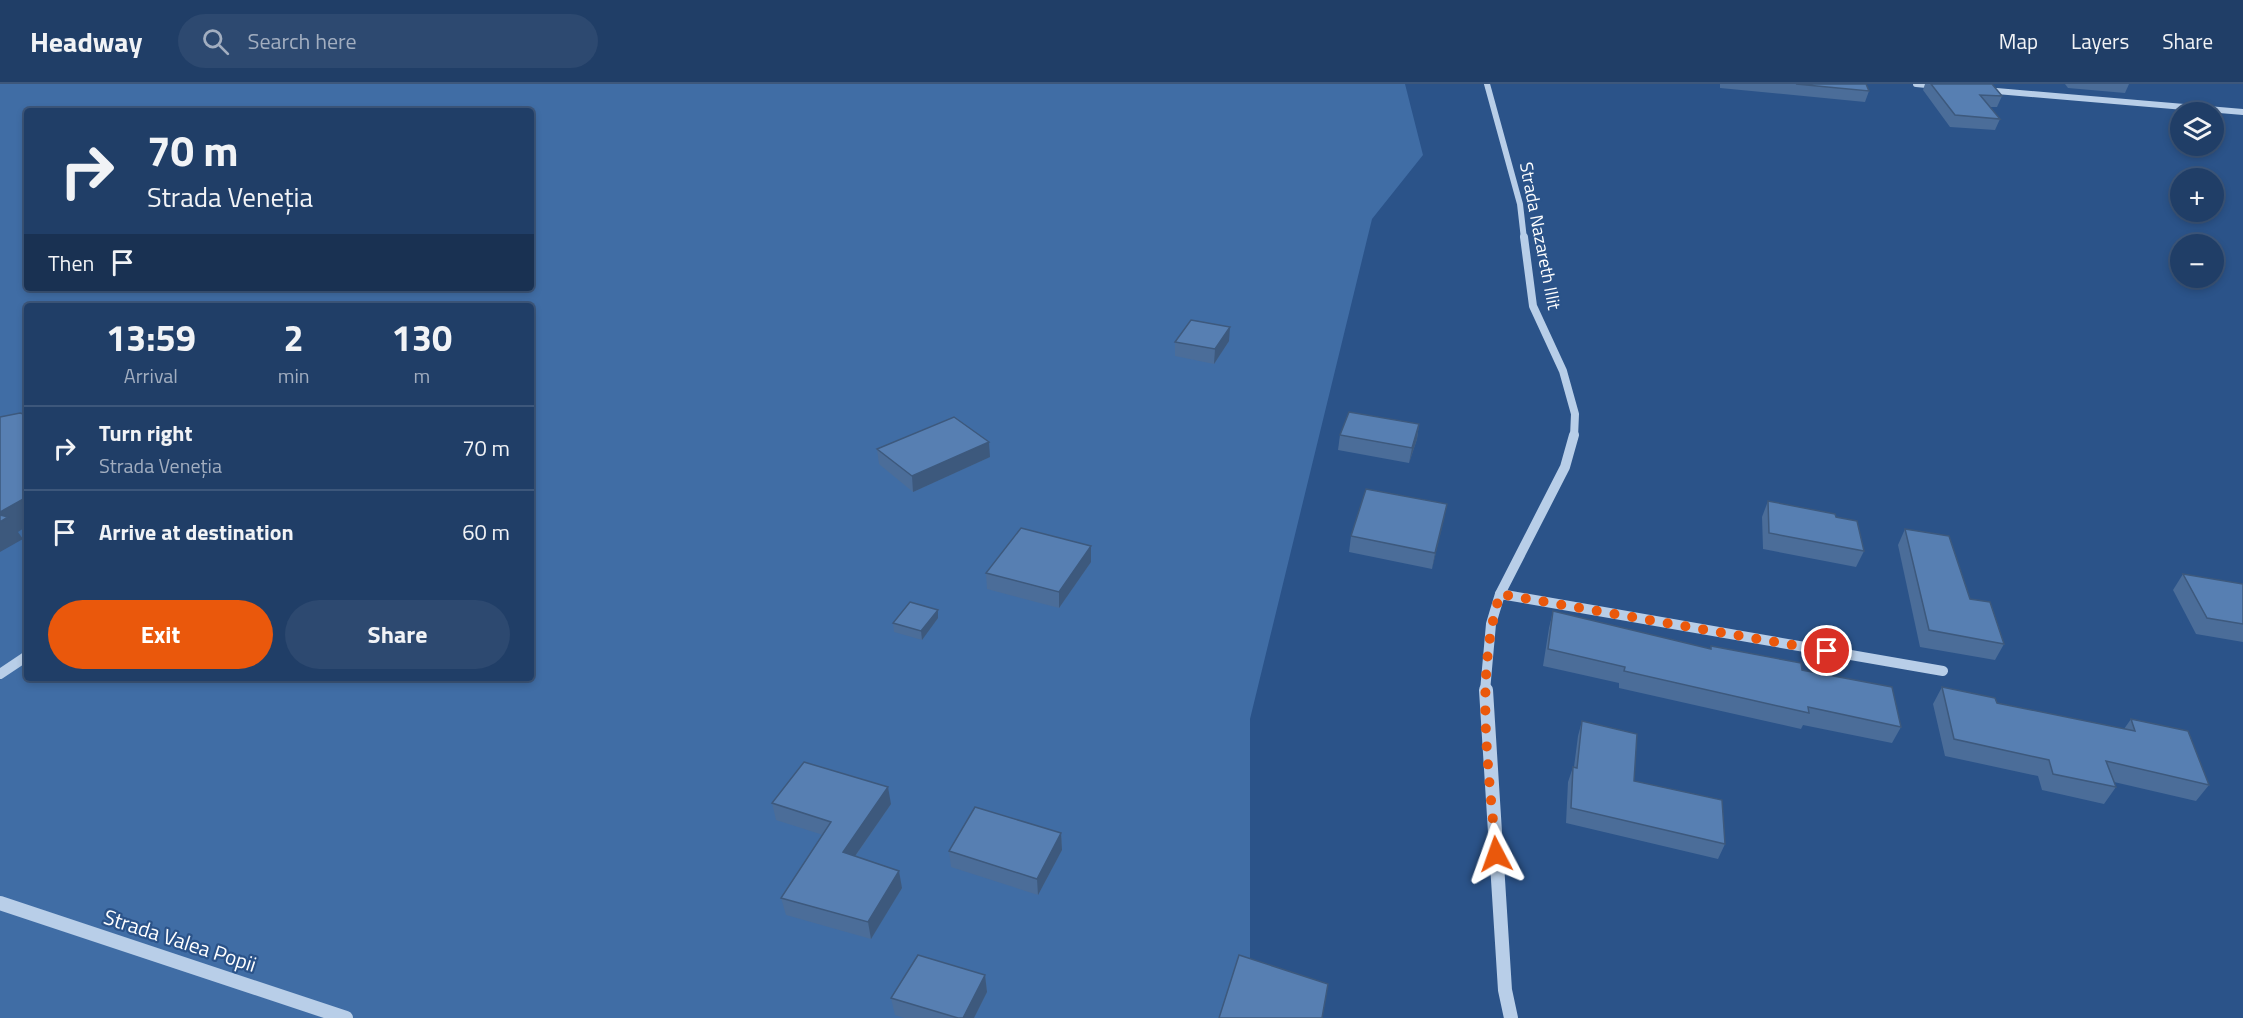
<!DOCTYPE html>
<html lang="en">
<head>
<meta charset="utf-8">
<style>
  :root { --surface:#203e67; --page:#2d4970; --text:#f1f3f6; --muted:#a2aec0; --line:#3d577b; --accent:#ea580c }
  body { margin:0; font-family:"Titillium Web",sans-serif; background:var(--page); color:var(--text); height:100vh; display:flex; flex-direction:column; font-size:22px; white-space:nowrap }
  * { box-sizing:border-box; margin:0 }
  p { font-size:20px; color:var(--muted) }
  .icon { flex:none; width:33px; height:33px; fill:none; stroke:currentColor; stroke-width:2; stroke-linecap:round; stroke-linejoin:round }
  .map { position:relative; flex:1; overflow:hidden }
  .details { position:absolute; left:24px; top:219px; width:510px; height:378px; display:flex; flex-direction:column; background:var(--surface); border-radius:6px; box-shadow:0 3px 9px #0003,0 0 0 2px var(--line) }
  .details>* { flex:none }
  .top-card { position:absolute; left:24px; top:24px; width:510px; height:183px; border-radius:6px; box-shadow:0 3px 9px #0003,0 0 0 2px var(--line); background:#203e67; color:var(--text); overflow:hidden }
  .tools { position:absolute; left:2170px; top:18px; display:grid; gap:12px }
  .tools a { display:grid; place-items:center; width:54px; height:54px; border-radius:50%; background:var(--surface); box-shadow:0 3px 9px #0003,0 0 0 2px var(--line); font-size:30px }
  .pin { position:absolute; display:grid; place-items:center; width:51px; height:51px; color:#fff; margin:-26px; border:3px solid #fff; border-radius:50%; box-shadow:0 2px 6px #0007 }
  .me { position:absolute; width:66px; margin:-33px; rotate:356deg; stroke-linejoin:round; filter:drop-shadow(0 0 4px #0008) }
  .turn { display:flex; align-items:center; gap:21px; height:126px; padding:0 24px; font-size:27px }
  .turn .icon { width:78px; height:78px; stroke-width:2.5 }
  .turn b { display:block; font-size:42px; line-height:51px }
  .then { display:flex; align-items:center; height:57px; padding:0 24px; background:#0003; gap:12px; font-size:22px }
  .eta { display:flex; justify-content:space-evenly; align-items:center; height:102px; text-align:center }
  .eta b { font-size:36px; font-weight:700; line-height:42px }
  .cta { display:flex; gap:12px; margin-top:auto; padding:12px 24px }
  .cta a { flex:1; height:69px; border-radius:36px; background:var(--accent); color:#fff; font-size:24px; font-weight:700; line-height:69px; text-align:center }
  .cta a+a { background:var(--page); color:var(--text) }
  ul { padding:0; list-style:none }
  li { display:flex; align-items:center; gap:18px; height:84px; padding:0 24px; border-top:2px solid var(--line) }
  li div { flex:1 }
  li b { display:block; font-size:22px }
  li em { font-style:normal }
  header { display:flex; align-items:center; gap:36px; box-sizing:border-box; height:84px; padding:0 30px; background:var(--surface); border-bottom:2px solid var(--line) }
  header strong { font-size:28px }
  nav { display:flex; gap:33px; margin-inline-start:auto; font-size:21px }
  .search { width:420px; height:54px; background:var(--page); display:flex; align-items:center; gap:15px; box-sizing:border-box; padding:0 21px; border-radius:33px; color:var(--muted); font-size:22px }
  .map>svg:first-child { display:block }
</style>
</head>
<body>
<header>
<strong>Headway</strong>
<div class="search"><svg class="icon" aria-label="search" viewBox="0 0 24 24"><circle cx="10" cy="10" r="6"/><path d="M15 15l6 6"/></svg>Search here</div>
<nav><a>Map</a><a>Layers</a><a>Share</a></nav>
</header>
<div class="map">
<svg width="2243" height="934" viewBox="0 0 2243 934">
  <rect width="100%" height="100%" fill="#2b5389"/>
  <path fill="#406da5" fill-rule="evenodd" d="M0,0H1405L1423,71L1372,135L1250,635V934H0ZM27,27H531V204H27ZM27,222H531V594H27Z"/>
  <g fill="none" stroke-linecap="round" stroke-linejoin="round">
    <g stroke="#b8cee8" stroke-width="6">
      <path d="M1487,0L1520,120L1524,155"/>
      <path d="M1916,0L1937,2"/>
      <path d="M1985,6L2243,28"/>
    </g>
    <path stroke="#b8cee8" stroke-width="8" d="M1524,153L1533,222L1563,287L1575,330L1574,353"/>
    <g stroke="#b8cee8" stroke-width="10">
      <path d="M1500,510L1943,587"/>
      <path d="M0,590L27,572"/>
      <path d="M1485,607L1491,540L1500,510L1565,383L1574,351"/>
    </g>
    <g stroke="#b8cee8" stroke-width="14">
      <path d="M1486,606L1505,906L1511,934"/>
      <path d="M0,819L346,934"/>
    </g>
  </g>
  <g fill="#4b6d99">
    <path d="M1720,0H1866L1869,7L1865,18L1720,4Z"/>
    <path d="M1925,0H1987L2002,12L1997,23H1990L2000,35L1995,46L1950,43L1923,6Z"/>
    <path d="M2065,0H2129L2125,9L2068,4Z"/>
    <path d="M1229,257L1214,280L1175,272V258Z"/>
    <path d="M1419,340L1417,355L1409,379L1338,366L1340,351Z"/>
    <path d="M877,365L990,373L913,408L879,380Z"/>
    <path d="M1768,417L1864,467L1856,483L1763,465L1762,433Z"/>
    <path d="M1447,420L1432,485L1349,468L1351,452Z"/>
    <path d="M1905,445L2004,560L1995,576L1920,563L1898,461Z"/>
    <path d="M1091,462V478L1059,524L987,505L986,489Z"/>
    <path d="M2183,490L2243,500V558L2196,550L2173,506Z"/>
    <path d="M1553,527L1710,565L1711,562L1802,586L1901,643L1892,659L1803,641L1801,645L1619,604V599L1543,582L1549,544Z"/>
    <path d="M938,534L922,556L894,548L893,539Z"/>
    <path d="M1942,603L1997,619L2124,645L2131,635L2209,701L2196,717L2114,698L2116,703L2104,720L2042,706L2038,692L1945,672L1933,620Z"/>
    <path d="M1582,637L1634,697L1725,760L1718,775L1566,739L1568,698L1573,683H1574L1578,652Z"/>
    <path d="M772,719L891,720L855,773L902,804L871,855L786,831L781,814L823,751L776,736Z"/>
    <path d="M1061,749L1062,766L1038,811L951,783L949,767Z"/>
    <path d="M985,891L987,908L974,934H904L895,931L891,914Z"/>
  </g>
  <g fill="#3d597d">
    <path d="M1230,243L1229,257L1214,280L1215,265Z"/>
    <path d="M1419,340L1417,355L1409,379L1412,364Z"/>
    <path d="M989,358L990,373L913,408L912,392Z"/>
    <path d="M27,413V442L18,448L23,455L0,468V428Z"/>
    <path d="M1447,420L1444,436L1432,485L1435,469Z"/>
    <path d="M1091,462V478L1059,524V508Z"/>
    <path d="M938,526V534L922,556L921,547Z"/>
    <path d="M888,703L891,720L846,785L843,768Z"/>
    <path d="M1061,749L1062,766L1038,811L1037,795Z"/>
    <path d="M899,787L902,804L871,855L868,838Z"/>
    <path d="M985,891L987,908L974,934H963Z"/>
  </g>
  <g fill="#577fb2" stroke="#3d597d" stroke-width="1.5">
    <path d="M1796,0H1866L1869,7Z"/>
    <path d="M1931,0H1992L2002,12L1980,11L2000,35L1955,31Z"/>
    <path d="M1191,236L1230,243L1215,265L1175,258Z"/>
    <path d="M1349,328L1419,340L1412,364L1340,351Z"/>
    <path d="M20,329L27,331V413L0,428V333Z"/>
    <path d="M954,333L989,358L912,392L877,365Z"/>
    <path d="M1366,405L1447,420L1435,469L1351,452Z"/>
    <path d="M1768,417L1835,430L1836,433L1857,437L1864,467L1769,449Z"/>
    <path d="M0,431L8,433L0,438Z"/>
    <path d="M1021,444L1091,462L1059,508L986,489Z"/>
    <path d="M1905,445L1949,452L1970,515L1990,518L2004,560L1929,546Z"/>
    <path d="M2183,490L2243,500V540L2207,534Z"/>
    <path d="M910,518L938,526L921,547L893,539Z"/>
    <path d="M1553,527L1711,565V562L1801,579L1802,586L1892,603L1901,643L1808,623L1809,629L1624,587L1625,583L1548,565Z"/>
    <path d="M1942,603L1995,614L1997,619L2135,647L2131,635L2188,647L2209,701L2106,677L2116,703L2053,690L2049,676L1954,655Z"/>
    <path d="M1582,637L1637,650L1634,697L1722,716L1725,760L1571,724L1573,683L1577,684Z"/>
    <path d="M804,678L888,703L843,768L899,787L868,838L781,814L831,738L772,719Z"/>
    <path d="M975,723L1061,749L1037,795L949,767Z"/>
    <path d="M918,871L985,891L963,934H958L891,914Z"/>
    <path d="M1239,871L1328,900L1322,934H1219Z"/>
  </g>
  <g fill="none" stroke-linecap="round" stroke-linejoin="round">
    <path stroke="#ea580c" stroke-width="10" stroke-dasharray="0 18" d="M1496,770C1489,685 1474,593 1500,510L1827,567"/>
  </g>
  <g text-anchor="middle" stroke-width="4.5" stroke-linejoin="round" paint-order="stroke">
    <g font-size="18" fill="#fff" stroke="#2b5389">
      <text transform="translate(1540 152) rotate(79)" y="6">Strada Nazareth Illit</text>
    </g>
    <g font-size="21" fill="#fff" stroke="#2b5389">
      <text transform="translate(180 857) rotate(18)" y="7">Strada Valea Popii</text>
    </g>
  </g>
</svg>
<div class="tools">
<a><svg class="icon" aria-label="layers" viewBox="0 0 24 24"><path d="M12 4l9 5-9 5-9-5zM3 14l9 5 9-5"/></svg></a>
<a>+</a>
<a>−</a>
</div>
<div class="pin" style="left:1827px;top:567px;background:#d93025"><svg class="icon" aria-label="arrive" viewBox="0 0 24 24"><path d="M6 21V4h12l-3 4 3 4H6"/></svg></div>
<svg class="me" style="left:1496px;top:770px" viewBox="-20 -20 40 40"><path d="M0-17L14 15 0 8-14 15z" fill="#ea580c" stroke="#fff" stroke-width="4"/></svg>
<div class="top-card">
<div class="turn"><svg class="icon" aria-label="right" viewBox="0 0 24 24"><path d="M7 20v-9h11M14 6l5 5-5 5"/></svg><div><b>70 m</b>Strada Veneția</div></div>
<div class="then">Then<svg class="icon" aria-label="arrive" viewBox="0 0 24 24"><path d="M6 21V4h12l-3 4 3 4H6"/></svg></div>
</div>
<section class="details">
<div class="eta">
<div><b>13:59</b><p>Arrival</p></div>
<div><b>2</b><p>min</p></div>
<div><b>130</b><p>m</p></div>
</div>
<ul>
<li><svg class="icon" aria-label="right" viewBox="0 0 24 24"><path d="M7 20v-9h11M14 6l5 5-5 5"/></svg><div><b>Turn right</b><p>Strada Veneția</p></div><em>70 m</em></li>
<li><svg class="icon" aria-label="arrive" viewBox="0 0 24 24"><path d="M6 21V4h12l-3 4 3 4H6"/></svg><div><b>Arrive at destination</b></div><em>60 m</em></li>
</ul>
<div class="cta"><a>Exit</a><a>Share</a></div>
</section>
</div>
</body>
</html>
